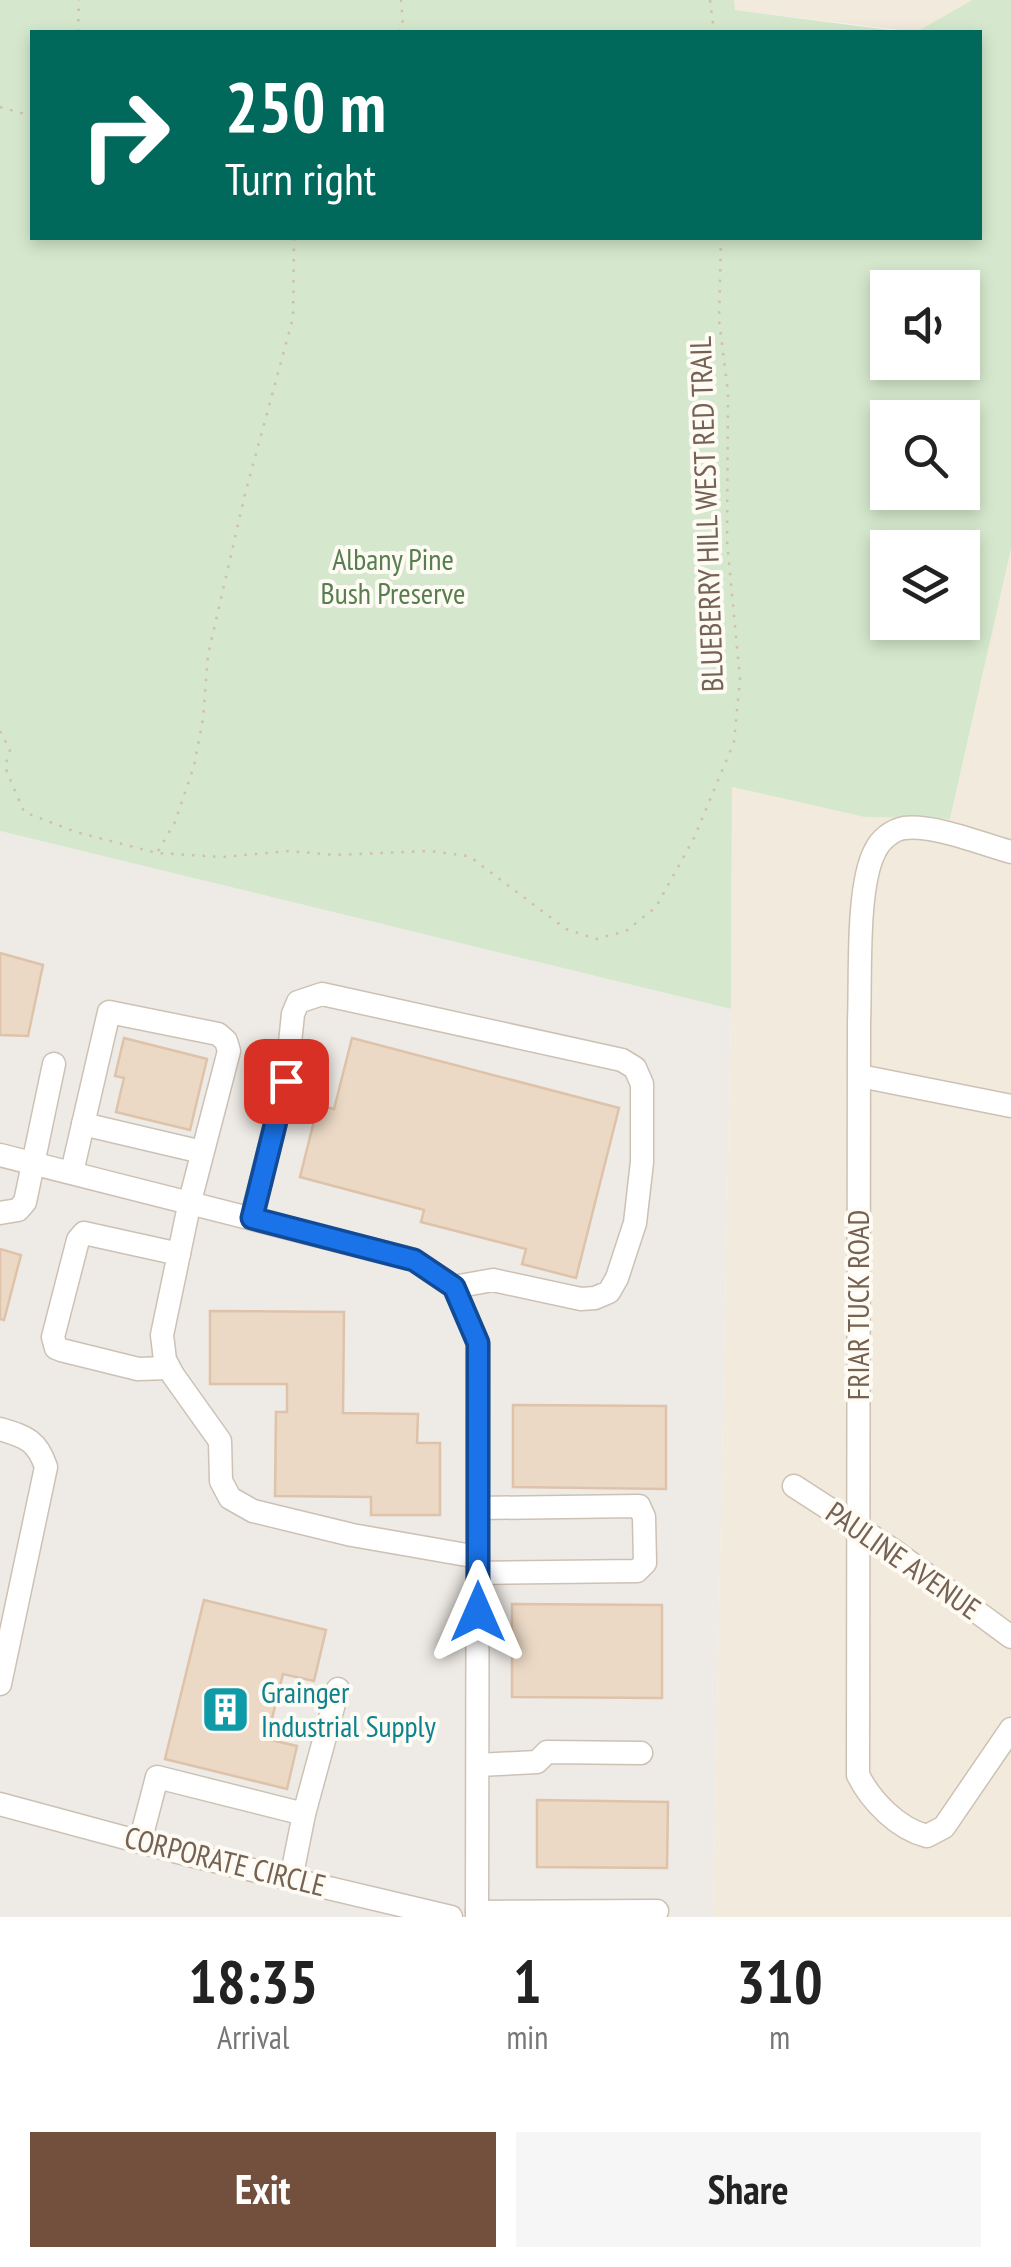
<!DOCTYPE html>
<html lang="en">
<head>
<meta charset="utf-8">
<style>
  :root { --surface:#fff; --page:#f6f6f6; --text:#222; --muted:#767676; --accent:#734f3e }
  body { margin:0; font-family:"PT Sans Narrow",sans-serif; background:var(--page); color:var(--text); height:100vh; display:flex; flex-direction:column; font-size:38px; white-space:nowrap }
  * { box-sizing:border-box; margin:0 }
  p { font-size:32px; color:var(--muted) }
  .icon { flex:none; width:55px; height:55px; fill:none; stroke:currentColor; stroke-width:2; stroke-linecap:round; stroke-linejoin:round }
  .map { position:relative; height:1917px; overflow:hidden }
  .drawer { display:flex; flex-direction:column; background:var(--surface); flex:1 }
  .drawer>* { flex:none }
  .guide { position:absolute; left:30px; top:30px; width:952px; height:210px; border-radius:0px; box-shadow:0 5px 15px #0003; background:#00695c; color:#fff; overflow:hidden }
  .tools { position:absolute; left:870px; top:270px; display:grid; gap:20px }
  .tools a { display:grid; place-items:center; width:110px; height:110px; border-radius:0px; background:var(--surface); box-shadow:0 5px 15px #0003; font-size:50px }
  .pin { position:absolute; display:grid; place-items:center; width:85px; height:85px; color:#fff; margin:-42px; border-radius:20px; box-shadow:0 5px 15px #0006 }
  .me { position:absolute; width:110px; margin:-55px; rotate:0deg; stroke-linejoin:round; filter:drop-shadow(0 0 8px #0008) }
  .turn { display:flex; align-items:center; gap:35px; height:210px; padding:0 30px; font-size:45px }
  .turn .icon { width:130px; height:130px; stroke-width:2.5 }
  .turn b { display:block; font-size:70px; line-height:85px }
  .eta { display:flex; justify-content:space-evenly; align-items:center; height:170px; text-align:center }
  .eta b { font-size:60px; font-weight:600; line-height:70px }
  .action { display:flex; gap:20px; margin-top:auto; padding:20px 30px }
  .action a { flex:1; height:115px; border-radius:0px; background:var(--accent); color:#fff; font-size:40px; font-weight:600; line-height:115px; text-align:center }
  .action a+a { background:var(--page); color:var(--text) }
  .map>svg:first-child { display:block }
</style>
</head>
<body>
<div class="map">
<svg width="1011" height="1917" viewBox="0 0 1011 1917">
  <rect width="100%" height="100%" fill="#fbf7ed"/>
  <g fill="#f2eadc">
    <path d="M734,0H972L916,32L734,10Z"/>
    <path d="M1011,549V1917H713L731,1009L732,787L864,817L950,819Z"/>
  </g>
  <path fill="#eeeae5" d="M0,831L731,1009L713,1917H0Z"/>
  <path fill="#d5e8cd" fill-rule="evenodd" d="M0,0H734L735,10L905,32H32V238H980V32H916L972,0H1011V549L950,819L864,817L732,787L731,1009L0,831ZM888,288H962V362H888ZM888,418H962V492H888ZM888,548H962V622H888Z"/>
  <g fill="#ebd9c6" stroke="#dec3aa" stroke-width="2.5">
    <path d="M0,953L43,965L28,1036L0,1035Z"/>
    <path d="M124,1038L207,1059L190,1130L116,1112L124,1078L115,1076Z"/>
    <path d="M352,1038L619,1108L576,1278L522,1264L526,1249L421,1222L424,1210L300,1177L318,1105L334,1109Z"/>
    <path d="M0,1249L21,1255L4,1320L0,1319Z"/>
    <path d="M210,1311L344,1312L343,1413L418,1414L417,1443H440V1515H371V1497L275,1496L276,1412H287V1384H210Z"/>
    <path d="M513,1405L666,1406V1489L513,1487Z"/>
    <path d="M204,1600L326,1630L314,1681L283,1674L267,1739L297,1746L287,1789L165,1759Z"/>
    <path d="M512,1604L662,1605V1698L512,1697Z"/>
    <path d="M537,1800L668,1802L667,1868L537,1867Z"/>
  </g>
  <g fill="none" stroke-linecap="round" stroke-linejoin="round">
    <defs>
      <g id="minor">
        <path d="M1011,852C982,844 933,824 904,828C892,830 880,840 875,851C856,887 861,978 859,1021L858,1775C871,1801 898,1829 927,1836L944,1827L1011,1729"/>
        <path d="M860,1076L1011,1106"/>
        <path d="M83,1124L202,1152"/>
        <path d="M0,1155L414,1260L454,1287L478,1343L477,1917"/>
        <path d="M72,1172L109,1012L218,1034L226,1041L229,1051L190,1201L162,1335L165,1360L173,1375L220,1441L221,1481L230,1498L253,1511L352,1535L478,1557"/>
        <path d="M0,1213L18,1210L25,1202L54,1064"/>
        <path d="M252,1217L286,1081L293,1014L298,1002L322,994L622,1060L635,1068L642,1084V1162L635,1223L617,1278L609,1292L595,1298L581,1299L493,1280L454,1287"/>
        <path d="M169,1368L138,1369L61,1350L56,1348L53,1337L78,1240L84,1233L179,1254"/>
        <path d="M0,1429C26,1437 37,1440 46,1467L0,1684"/>
        <path d="M794,1486L893,1550L1011,1637"/>
        <path d="M478,1508L639,1506L644,1517L645,1563L637,1571L478,1573"/>
        <path d="M478,1765L537,1762L547,1752L641,1753"/>
        <path d="M0,1804L185,1854L451,1917"/>
        <path d="M304,1814L338,1689"/>
        <path d="M140,1842L157,1777L304,1814L291,1879"/>
        <path d="M477,1912L657,1911"/>
      </g>
    </defs>
    <use href="#minor" stroke="#cdc1b4" stroke-width="25"/>
    <g stroke="#d3beaa" stroke-width="2.5" stroke-dasharray="2.5 8" stroke-linecap="butt">
      <path d="M710,0L714,32"/>
      <path d="M78,32L79,0"/>
      <path d="M399,32L403,26L401,0"/>
      <path d="M0,107L32,116"/>
      <path d="M0,731L10,750L5,767L24,812L76,832L157,853L222,857L289,851L335,855L429,851L469,856L566,929L596,939L626,931L656,907L694,838L734,742L740,679L727,541L728,392L719,320L721,238"/>
      <path d="M158,851L175,822L194,766L203,719L208,655L245,494L293,318L294,238"/>
    </g>
    <use href="#minor" stroke="#fff" stroke-width="22"/>
  </g>
  <g fill="none" stroke-linecap="round" stroke-linejoin="round">
    <defs>
      <path id="route" d="M286,1081L252,1218L414,1260L454,1287L478,1343V1612"/>
    </defs>
    <use href="#route" stroke="#114b97" stroke-width="25"/>
    <use href="#route" stroke="#1a73e8" stroke-width="18"/>
  </g>
  <defs>
    <symbol id="building-square" viewBox="-11 -11 22 22"><rect x="-9" y="-9" width="18" height="18" rx="4" fill="#0f9aa8" stroke="#fefbf4"/><path d="M-4-6H4V6H1V3H-1V6H-4ZM-2.5-4.3h1.7v1.8h-1.7ZM.8-4.3h1.7v1.8H.8ZM-2.5-1h1.7V.8h-1.7ZM.8-1h1.7V.8H.8Z" fill="#fff"/></symbol>
  </defs>
  <g fill-rule="evenodd">
    <use href="#building-square" x="198" y="1682" width="55" height="55"/>
  </g>
  <g text-anchor="middle" stroke-width="8" stroke-linejoin="round" paint-order="stroke">
    <g font-size="30" fill="#756252" stroke="#fefbf4">
      <text transform="translate(707 514) rotate(-92)" y="10">BLUEBERRY HILL WEST RED TRAIL</text>
      <text transform="translate(859 1305) rotate(-90)" y="10">FRIAR TUCK ROAD</text>
      <text transform="translate(903 1561) rotate(35)" y="10">PAULINE AVENUE</text>
      <text transform="translate(225 1862) rotate(14)" y="10">CORPORATE CIRCLE</text>
    </g>
    <g font-size="30" fill="#577e4e" stroke="#fefbf4">
      <text x="393" y="570">Albany Pine<tspan x="393" dy="34">Bush Preserve</tspan></text>
    </g>
    <g font-size="30" fill="#0d838f" stroke="#fefbf4" text-anchor="start">
      <text x="261" y="1703">Grainger<tspan x="261" dy="34">Industrial Supply</tspan></text>
    </g>
  </g>
</svg>
<div class="tools">
<a><svg class="icon" aria-label="sound" viewBox="0 0 24 24"><path d="M4 9h4l5-4v14l-5-4H4zM17 9q2 3 0 6"/></svg></a>
<a><svg class="icon" aria-label="search" viewBox="0 0 24 24"><circle cx="10" cy="10" r="6"/><path d="M15 15l6 6"/></svg></a>
<a><svg class="icon" aria-label="layers" viewBox="0 0 24 24"><path d="M12 4l9 5-9 5-9-5zM3 14l9 5 9-5"/></svg></a>
</div>
<div class="pin" style="left:286px;top:1081px;background:#d93025"><svg class="icon" aria-label="arrive" viewBox="0 0 24 24"><path d="M6 21V4h12l-3 4 3 4H6"/></svg></div>
<svg class="me" style="left:478px;top:1612px" viewBox="-20 -20 40 40"><path d="M0-17L14 15 0 8-14 15z" fill="#1a73e8" stroke="#fff" stroke-width="4"/></svg>
<div class="guide">
<div class="turn"><svg class="icon" aria-label="right" viewBox="0 0 24 24"><path d="M7 20v-9h11M14 6l5 5-5 5"/></svg><div><b>250 m</b>Turn right</div></div>
</div>
</div>
<section class="drawer">
<div class="eta">
<div><b>18:35</b><p>Arrival</p></div>
<div><b>1</b><p>min</p></div>
<div><b>310</b><p>m</p></div>
</div>
<div class="action"><a>Exit</a><a>Share</a></div>
</section>
</body>
</html>
